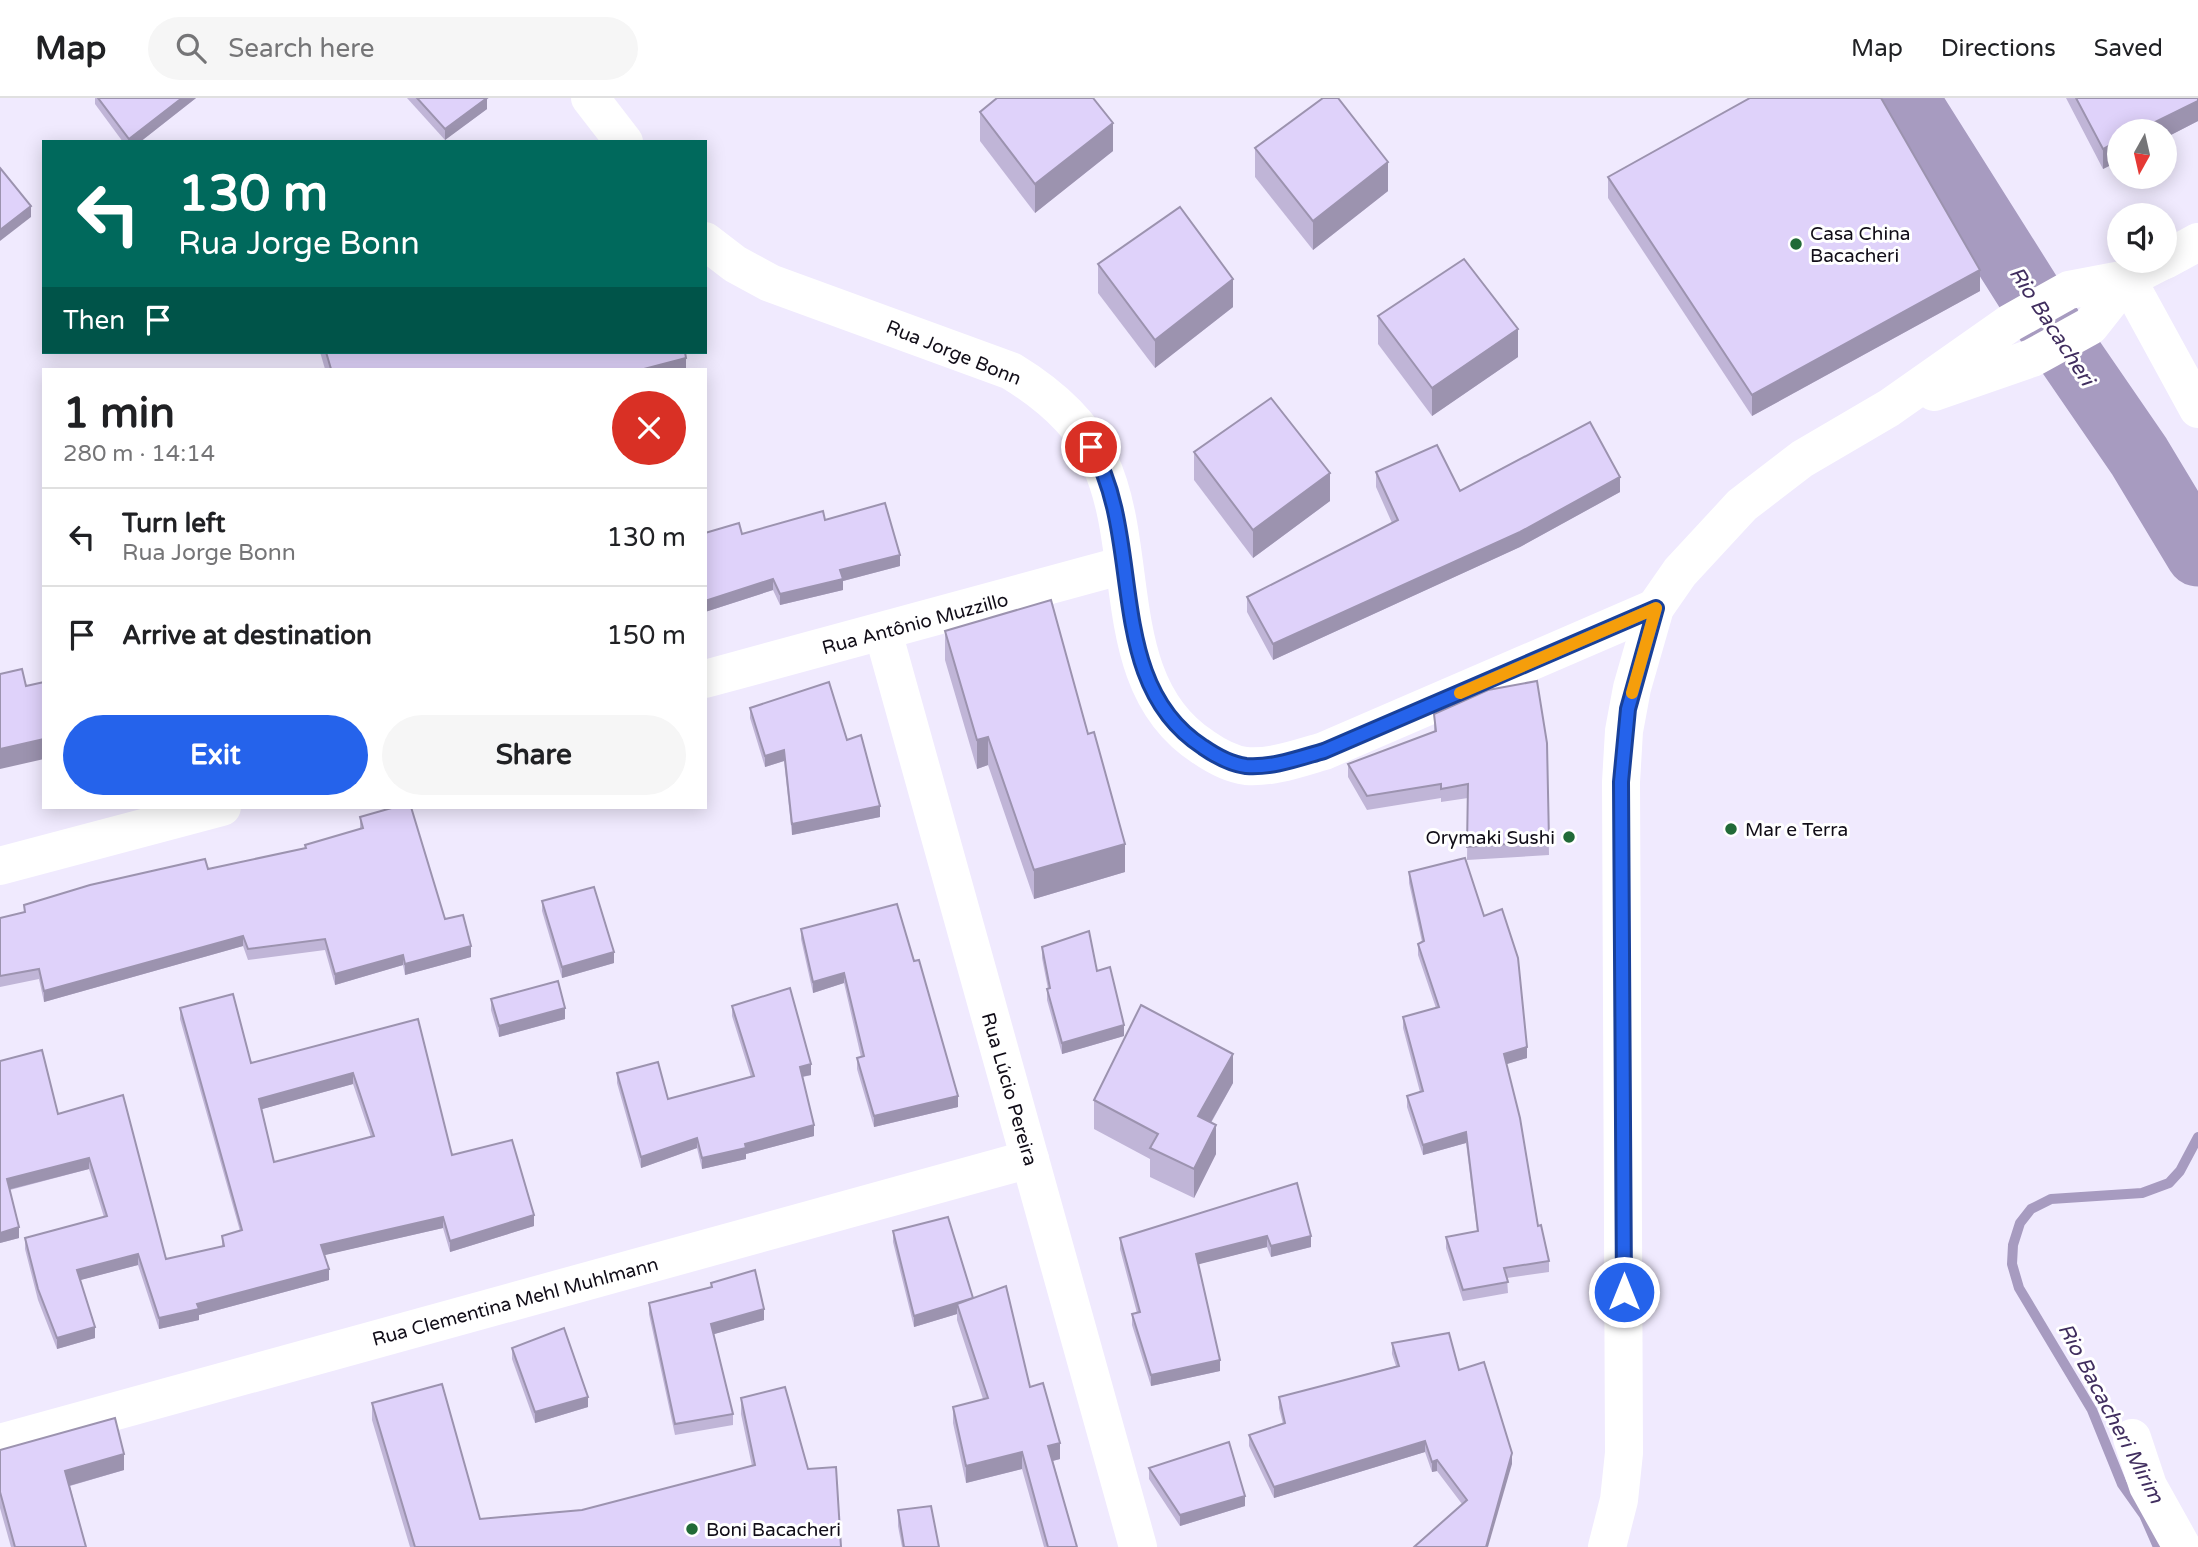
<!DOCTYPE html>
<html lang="en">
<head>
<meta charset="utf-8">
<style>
  :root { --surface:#fff; --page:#f6f6f6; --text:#202124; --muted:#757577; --line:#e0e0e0; --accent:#2563eb }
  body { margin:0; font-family:"Varela Round",sans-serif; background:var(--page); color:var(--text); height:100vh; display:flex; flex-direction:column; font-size:26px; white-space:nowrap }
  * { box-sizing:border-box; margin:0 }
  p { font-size:23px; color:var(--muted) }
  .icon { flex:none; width:38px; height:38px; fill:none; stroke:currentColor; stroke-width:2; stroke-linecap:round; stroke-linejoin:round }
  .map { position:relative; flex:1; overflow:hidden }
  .panel { position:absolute; left:42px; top:270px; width:665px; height:441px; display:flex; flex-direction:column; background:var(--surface); border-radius:0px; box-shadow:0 4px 18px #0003 }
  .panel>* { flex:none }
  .hud { position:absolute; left:42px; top:42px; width:665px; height:214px; border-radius:0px; box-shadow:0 4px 18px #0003; background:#00695c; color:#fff; overflow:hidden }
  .needle { width:46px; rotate:188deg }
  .tools { position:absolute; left:2107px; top:21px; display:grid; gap:14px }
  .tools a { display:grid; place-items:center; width:70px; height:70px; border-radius:50%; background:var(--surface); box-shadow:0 4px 18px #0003; font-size:35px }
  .pin { position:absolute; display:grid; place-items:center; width:60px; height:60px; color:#fff; margin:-30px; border:4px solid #fff; border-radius:50%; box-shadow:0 2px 7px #0007 }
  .me { position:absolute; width:77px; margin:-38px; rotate:0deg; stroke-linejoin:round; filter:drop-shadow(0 0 5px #0008) }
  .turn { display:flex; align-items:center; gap:24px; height:147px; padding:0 21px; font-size:32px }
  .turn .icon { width:91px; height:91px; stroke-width:2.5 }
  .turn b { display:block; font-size:49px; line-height:60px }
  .then { display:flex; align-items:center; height:66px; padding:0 21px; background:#0003; gap:14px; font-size:26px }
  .round { display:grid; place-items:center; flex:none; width:74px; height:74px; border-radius:37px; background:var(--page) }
  .head { display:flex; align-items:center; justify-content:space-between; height:119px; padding:0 21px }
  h1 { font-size:42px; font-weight:800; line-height:52px }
  .primary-button { display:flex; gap:14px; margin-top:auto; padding:14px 21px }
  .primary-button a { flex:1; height:80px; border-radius:42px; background:var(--accent); color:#fff; font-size:28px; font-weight:800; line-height:80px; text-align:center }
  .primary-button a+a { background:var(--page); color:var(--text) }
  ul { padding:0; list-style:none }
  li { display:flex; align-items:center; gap:21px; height:98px; padding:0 21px; border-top:2px solid var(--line) }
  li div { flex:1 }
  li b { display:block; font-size:26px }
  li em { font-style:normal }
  header { display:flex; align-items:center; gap:42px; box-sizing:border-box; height:98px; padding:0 35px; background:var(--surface); border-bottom:2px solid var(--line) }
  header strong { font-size:33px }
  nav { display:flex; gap:38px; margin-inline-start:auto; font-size:24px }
  .search { width:490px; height:63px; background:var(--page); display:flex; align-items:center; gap:18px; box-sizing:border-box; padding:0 24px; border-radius:38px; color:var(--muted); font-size:26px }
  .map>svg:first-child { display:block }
</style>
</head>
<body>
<header>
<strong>Map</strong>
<div class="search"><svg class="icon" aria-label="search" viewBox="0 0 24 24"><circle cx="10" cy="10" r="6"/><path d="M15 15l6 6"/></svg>Search here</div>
<nav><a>Map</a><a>Directions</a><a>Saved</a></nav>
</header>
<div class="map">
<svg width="2198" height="1449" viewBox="0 0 2198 1449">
  <rect width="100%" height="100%" fill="#f0eafe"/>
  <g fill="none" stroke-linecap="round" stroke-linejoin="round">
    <path stroke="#a79bc0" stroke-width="10" d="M2158,1449L2144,1417L2122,1386L2092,1312L2019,1190L2012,1166L2013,1147L2020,1125L2031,1111L2051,1101L2142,1095L2169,1085L2180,1073L2198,1039"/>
    <path stroke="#a79bc0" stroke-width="65" d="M1906,0L2049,227L2139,358L2198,456"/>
    <g stroke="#fff" stroke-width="38">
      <path d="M590,0L624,44"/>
      <path d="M705,143L735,166L770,185L1011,273C1047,295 1081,323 1099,362C1142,452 1107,587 1203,649C1216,658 1230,666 1246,668C1273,670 1299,660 1324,653L1655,510"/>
      <path d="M883,534L1138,1449"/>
      <path d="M705,581L1124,467"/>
      <path d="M0,768L222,709"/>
      <path d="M2132,1340L2148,1388L2182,1449"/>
      <path d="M0,1345L1030,1061"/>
    </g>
    <g stroke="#fff" stroke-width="38">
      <path d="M2165,162L2198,144"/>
      <path d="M2127,181L2198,311"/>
      <path d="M1934,294L2032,260L2090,228L2127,181"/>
      <path d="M1607,1449L1619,1402L1624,1355L1621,684L1624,633L1632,590L1655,510L1680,474L1742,407L1802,361L1889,310L2010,225L2069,192L2127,181L2162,163"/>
    </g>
  </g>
  <g fill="#c0b5d7" fill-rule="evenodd">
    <path d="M95,0H196L140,44H123L95,6Z"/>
    <path d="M407,0H486L487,11L445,42Z"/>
    <path d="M2066,0H2198V23L2165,40L2119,33V63L2103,71Z"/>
    <path d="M980,14L1113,53L1035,115L980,43Z"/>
    <path d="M1255,50L1388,93L1313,152L1255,79Z"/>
    <path d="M1608,79L1980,193L1752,318L1608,100Z"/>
    <path d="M1098,166L1233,209L1155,270L1098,195Z"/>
    <path d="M1378,218L1518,259L1432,318L1378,246Z"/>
    <path d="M320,254H685L686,271H325Z"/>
    <path d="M1194,354L1330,403L1253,460L1194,382Z"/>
    <path d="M1376,374L1460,393L1620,394L1520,449L1273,562L1247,514V499L1392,425L1376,389Z"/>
    <path d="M825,422L900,468L843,483V492L780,507L773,492L705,514V435L742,436Z"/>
    <path d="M945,533L1125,774L1034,801L988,667L977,671L945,562Z"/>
    <path d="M750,610L847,642L880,719L792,737L784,663L765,669L750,620Z"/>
    <path d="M1434,616L1547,645L1549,757L1467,762L1468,700L1441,704V700L1367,712L1348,679V666L1434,634Z"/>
    <path d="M360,719L445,821L471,859L405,877L403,867L335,887L325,852L248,862L243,848L44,904L39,881L0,889V820L24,814V807L208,771L305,751V747L360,731Z"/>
    <path d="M1409,774L1527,960L1506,966L1538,1128L1549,1163V1174L1507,1180L1508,1195L1463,1203L1446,1150V1139L1477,1133L1466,1045L1423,1057L1407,1009V998L1420,994L1403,930V919L1436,910L1418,857V846L1422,844L1409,785Z"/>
    <path d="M542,803L614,865L562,880L542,813Z"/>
    <path d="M897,806L958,1009L874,1029L857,971V960L861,959L844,885L813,895L801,841V831Z"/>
    <path d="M1042,849L1097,873L1124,938L1062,956L1047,902V891H1048L1042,860Z"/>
    <path d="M491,901L565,921L499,939L491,912Z"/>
    <path d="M732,908L811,977L803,979L814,1038L746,1056V1061L702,1071L697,1050L641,1070L617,985V975L668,1001L751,979L732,918Z"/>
    <path d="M180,910L251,965L418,921L452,1057L534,1128L450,1154L443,1130L324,1157L329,1182L199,1217V1222L159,1231L138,1167L80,1182L95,1240L57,1251L38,1202L25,1151V1140L104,1119L89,1071L10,1092L19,1140L0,1145V963L58,1016L166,1161L222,1148V1138L240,1133L180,921ZM353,986L371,1039L274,1064L262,1011Z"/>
    <path d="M1233,985L1211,1025L1216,1056L1194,1100L1150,1079V1061L1094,1031V1002Z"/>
    <path d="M1297,1085L1311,1149L1271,1159L1267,1149L1198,1166L1220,1273L1151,1288L1132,1227V1216L1137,1215L1120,1151V1140Z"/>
    <path d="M893,1133L973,1200L1030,1289L1060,1361L1053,1363L1077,1449H1044L1022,1371L966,1385L953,1325V1309L983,1301L957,1222V1216L914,1229L893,1144Z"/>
    <path d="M711,1185L764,1222L714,1236L733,1316V1327L675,1337L649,1216V1205L711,1189Z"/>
    <path d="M1392,1245L1459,1272L1512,1366L1462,1406L1437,1373L1432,1374L1425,1354L1274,1400L1249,1348V1337L1283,1326L1279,1310V1299L1396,1268L1392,1256Z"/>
    <path d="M512,1250L588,1309L535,1325L512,1261Z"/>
    <path d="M741,1300L808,1371L841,1449H410L372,1322V1305L480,1421L582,1412L752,1368L741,1316Z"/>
    <path d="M0,1352L124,1372L70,1388L86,1449H11L0,1410Z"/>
    <path d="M1149,1370L1245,1408L1180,1428L1149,1381Z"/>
    <path d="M898,1412L939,1449H902L898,1428Z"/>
  </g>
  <g fill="#9c93af">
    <path d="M182,0H196L140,44H129V41Z"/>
    <path d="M487,0V11L445,42V31Z"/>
    <path d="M2198,3V23L2165,40V33H2137Z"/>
    <path d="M1113,25V53L1035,115V86Z"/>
    <path d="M2119,42V63L2103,71V51Z"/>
    <path d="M1388,64V93L1313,152V123Z"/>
    <path d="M31,108V119L0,143V132Z"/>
    <path d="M1980,172V193L1752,318V297Z"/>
    <path d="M1233,181V209L1155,270V242Z"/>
    <path d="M1518,231V259L1432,318V290Z"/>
    <path d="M686,260V271H644Z"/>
    <path d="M1330,375V403L1253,460V432Z"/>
    <path d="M1620,379V394L1520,449L1273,562V546Z"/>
    <path d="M900,457V468L843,483V492L780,507V496L840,472Z"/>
    <path d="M773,481V492L705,514V503Z"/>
    <path d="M988,639V667L977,671V642Z"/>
    <path d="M44,641V661L0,671V651Z"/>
    <path d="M784,652V663L765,669V658Z"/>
    <path d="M880,708V719L792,737V726Z"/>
    <path d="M1125,746V774L1034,801V772Z"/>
    <path d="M243,838V848L44,904V893Z"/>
    <path d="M471,848V859L405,877V866Z"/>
    <path d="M614,854V865L562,880V869Z"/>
    <path d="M403,857V867L335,887V876Z"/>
    <path d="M844,875V885L813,895V884Z"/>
    <path d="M565,910V921L499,939V928Z"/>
    <path d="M1124,927V938L1062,956V945Z"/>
    <path d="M1527,949V960L1504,967V956Z"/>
    <path d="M1233,956V985L1198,1047V1018Z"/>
    <path d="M811,966V977L800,979V969Z"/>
    <path d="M353,975V986L259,1012V1001Z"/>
    <path d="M958,998V1009L874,1029V1018Z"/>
    <path d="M814,1027V1038L746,1056V1061L702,1071V1060L745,1046Z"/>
    <path d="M1216,1027V1056L1194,1100V1071Z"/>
    <path d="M1466,1034V1045L1423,1057V1047Z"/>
    <path d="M697,1040V1050L641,1070V1059Z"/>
    <path d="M89,1060V1071L7,1092V1081Z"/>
    <path d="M534,1117V1128L450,1154V1143Z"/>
    <path d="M443,1119V1130L321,1158V1147Z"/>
    <path d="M19,1129V1140L0,1145V1135Z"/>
    <path d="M1267,1138V1149L1196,1167V1156Z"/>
    <path d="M1311,1138V1149L1271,1159V1148Z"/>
    <path d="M138,1156V1167L77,1183V1172Z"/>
    <path d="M329,1171V1182L199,1217V1222L159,1231V1220L197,1206Z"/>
    <path d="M973,1200L957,1206V1216L914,1229V1218Z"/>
    <path d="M764,1211V1222L711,1237V1226Z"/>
    <path d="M95,1229V1240L57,1251V1240Z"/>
    <path d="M1220,1262V1273L1151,1288V1277Z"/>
    <path d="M588,1299V1309L535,1325V1314Z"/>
    <path d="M1425,1343V1354L1274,1400V1389Z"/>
    <path d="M1060,1345V1361L1048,1364V1348Z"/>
    <path d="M1022,1354V1371L966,1385V1368Z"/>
    <path d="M1512,1355V1366L1488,1449H1485Z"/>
    <path d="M124,1356V1372L65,1389V1373Z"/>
    <path d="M1437,1362V1373L1432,1374V1364Z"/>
    <path d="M1245,1398V1408L1180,1428V1417Z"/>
  </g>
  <g fill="#dfd2fa" stroke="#9c93af" stroke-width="2" fill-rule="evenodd">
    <path d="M98,0H182L129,41Z"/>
    <path d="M417,0H487L445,31Z"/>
    <path d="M997,0H1093L1113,25L1035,86L980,14Z"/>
    <path d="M1323,0H1338L1388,64L1313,123L1255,50Z"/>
    <path d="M1750,0H1881L1980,172L1752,297L1608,79Z"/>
    <path d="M2076,0H2198V3L2137,33H2119V42L2103,51Z"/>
    <path d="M0,70L31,108L0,132Z"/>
    <path d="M1180,109L1233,181L1155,242L1098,166Z"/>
    <path d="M1464,161L1518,231L1432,290L1378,218Z"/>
    <path d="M326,254H685L686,260L644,271H331Z"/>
    <path d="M1271,300L1330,375L1253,432L1194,354Z"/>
    <path d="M1590,324L1620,379L1520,434L1273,546L1247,499L1398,422L1376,374L1437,347L1460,393Z"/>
    <path d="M885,405L900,457L840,472L843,481L780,496L773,481L705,503V435L739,425L742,436L823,413L825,422Z"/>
    <path d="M1051,502L1088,636L1094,634L1125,746L1034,772L988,639L977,642L945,533Z"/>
    <path d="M22,571L26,588L44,584V641L0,651V576Z"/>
    <path d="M1537,583L1547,645L1549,743L1467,749L1468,686L1441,691V686L1367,698L1348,666L1436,633L1434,616L1488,592Z"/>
    <path d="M829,584L847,642L861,637L880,708L792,726L784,652L765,658L750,610Z"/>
    <path d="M395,709H411L445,821L463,817L471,848L405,866L403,857L335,876L325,841L248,851L243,838L44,893L39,871L0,878V820L25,814L24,807L90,787L205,761L208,771L306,750L305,747L363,730L360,719Z"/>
    <path d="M1465,760L1484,818L1502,811L1518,860L1527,949L1504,956L1520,1020L1538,1128L1541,1127L1549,1163L1504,1170L1508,1184L1463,1192L1446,1139L1478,1133L1466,1034L1423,1047L1407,998L1423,993L1403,919L1439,909L1418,846L1424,843L1409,774Z"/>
    <path d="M594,789L614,854L562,869L542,803Z"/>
    <path d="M897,806L914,863L919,862L958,998L874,1018L857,960L864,958L844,875L813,884L801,831Z"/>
    <path d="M1089,833L1097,873L1110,869L1124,927L1062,945L1047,891L1050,890L1042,849Z"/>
    <path d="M558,883L565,910L499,928L491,901Z"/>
    <path d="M790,890L811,966L800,969L814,1027L745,1046L746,1050L702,1060L697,1040L641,1059L617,975L658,964L668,1001L754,978L732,908Z"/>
    <path d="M233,896L251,965L418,921L452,1057L512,1042L534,1117L450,1143L443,1119L321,1147L329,1171L197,1206L199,1211L159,1220L138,1156L77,1172L95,1229L57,1240L38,1191L25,1140L107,1118L89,1060L7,1081L19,1129L0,1135V963L42,952L58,1016L123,997L166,1161L224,1148L222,1138L242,1132L180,910ZM353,975L374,1038L274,1064L259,1001Z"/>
    <path d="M1141,907L1233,956L1198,1018L1216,1027L1194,1071L1150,1050L1158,1036L1094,1002Z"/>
    <path d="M1297,1085L1311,1138L1271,1148L1267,1138L1196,1156L1220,1262L1151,1277L1132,1216L1140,1214L1120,1140Z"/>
    <path d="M948,1119L973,1200L914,1218L893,1133Z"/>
    <path d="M755,1172L764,1211L711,1226L733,1316L675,1326L649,1205L712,1189L711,1185Z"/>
    <path d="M1006,1188L1030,1289L1043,1285L1060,1345L1048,1348L1077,1449H1048L1022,1354L966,1368L953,1309L988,1300L957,1206Z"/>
    <path d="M564,1230L588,1299L535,1314L512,1250Z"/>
    <path d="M1449,1235L1459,1272L1484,1264L1512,1355L1486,1449H1414L1467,1402L1437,1362L1432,1364L1425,1343L1274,1389L1249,1337L1285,1325L1279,1299L1399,1268L1392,1245Z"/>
    <path d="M442,1286L480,1421L582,1412L755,1367L741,1300L785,1289L808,1371L836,1369L841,1449H415L372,1305Z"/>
    <path d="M115,1320L124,1356L65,1373L86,1449H15L0,1394V1352Z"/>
    <path d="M1229,1344L1245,1398L1180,1417L1149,1370Z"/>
    <path d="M931,1408L939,1449H904L898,1412Z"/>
  </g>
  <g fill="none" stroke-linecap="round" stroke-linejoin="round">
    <defs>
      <path id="route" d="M1091,349C1146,440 1102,584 1203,649C1216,658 1230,666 1246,668C1273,670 1299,660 1324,653L1656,510L1628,611L1621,684L1624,1194"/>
    </defs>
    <use href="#route" stroke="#184099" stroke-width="18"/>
    <use href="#route" stroke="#2563eb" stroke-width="12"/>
    <path stroke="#f59e0b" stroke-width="12" d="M1460,595L1656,510L1632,595"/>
  </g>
  <g fill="#216a37" stroke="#fff" stroke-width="2.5">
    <circle cx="1796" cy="146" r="7"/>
    <circle cx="1731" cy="731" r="7"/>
    <circle cx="1569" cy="739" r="7"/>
    <circle cx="692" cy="1431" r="7"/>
  </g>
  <g text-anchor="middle" stroke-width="6" stroke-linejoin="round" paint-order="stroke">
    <g font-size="19" fill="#110d18" stroke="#fff" text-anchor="start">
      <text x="1810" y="142">Casa China<tspan x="1810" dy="22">Bacacheri</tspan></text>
      <text x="1745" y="738">Mar e Terra</text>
      <text x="1555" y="746" text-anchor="end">Orymaki Sushi</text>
      <text x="706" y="1438">Boni Bacacheri</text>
    </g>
    <g font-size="19" fill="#110d18" stroke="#fff">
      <text transform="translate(954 254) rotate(22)" y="7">Rua Jorge Bonn</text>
      <text transform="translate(915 525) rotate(-15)" y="7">Rua Antônio Muzzillo</text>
      <text transform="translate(1010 991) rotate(74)" y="7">Rua Lúcio Pereira</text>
      <text transform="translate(515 1203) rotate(-15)" y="7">Rua Clementina Mehl Muhlmann</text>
    </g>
    <g font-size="21" font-style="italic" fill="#412e5f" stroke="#fff">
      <text transform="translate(2052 228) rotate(57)" y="7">Rio Bacacheri</text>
      <text transform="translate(2111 1315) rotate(62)" y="7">Rio Bacacheri Mirim</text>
    </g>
  </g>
</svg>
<div class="tools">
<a><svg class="needle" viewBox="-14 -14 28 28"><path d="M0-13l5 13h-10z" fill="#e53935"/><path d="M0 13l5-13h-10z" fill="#757577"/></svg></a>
<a><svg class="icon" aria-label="sound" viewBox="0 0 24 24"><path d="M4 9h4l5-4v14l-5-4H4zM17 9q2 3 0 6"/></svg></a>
</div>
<div class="pin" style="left:1091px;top:349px;background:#d93025"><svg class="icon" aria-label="arrive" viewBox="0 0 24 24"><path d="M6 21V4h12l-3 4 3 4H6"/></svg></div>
<svg class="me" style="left:1624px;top:1194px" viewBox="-20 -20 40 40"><circle r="17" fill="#2563eb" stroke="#fff" stroke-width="3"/><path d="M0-11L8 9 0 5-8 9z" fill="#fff"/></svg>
<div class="hud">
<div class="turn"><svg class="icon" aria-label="left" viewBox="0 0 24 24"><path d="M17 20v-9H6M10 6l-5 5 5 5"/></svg><div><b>130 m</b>Rua Jorge Bonn</div></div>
<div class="then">Then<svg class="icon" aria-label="arrive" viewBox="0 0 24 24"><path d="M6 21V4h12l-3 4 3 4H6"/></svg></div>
</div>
<section class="panel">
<div class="head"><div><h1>1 min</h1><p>280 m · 14:14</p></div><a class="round" style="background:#d93025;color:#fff"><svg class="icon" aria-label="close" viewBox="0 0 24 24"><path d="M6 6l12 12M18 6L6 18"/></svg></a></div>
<ul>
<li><svg class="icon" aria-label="left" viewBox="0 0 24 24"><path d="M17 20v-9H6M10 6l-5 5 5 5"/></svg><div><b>Turn left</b><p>Rua Jorge Bonn</p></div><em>130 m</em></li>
<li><svg class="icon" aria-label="arrive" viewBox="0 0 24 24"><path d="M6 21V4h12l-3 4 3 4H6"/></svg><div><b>Arrive at destination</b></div><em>150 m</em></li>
</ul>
<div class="primary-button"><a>Exit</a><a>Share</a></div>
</section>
</div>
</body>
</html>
